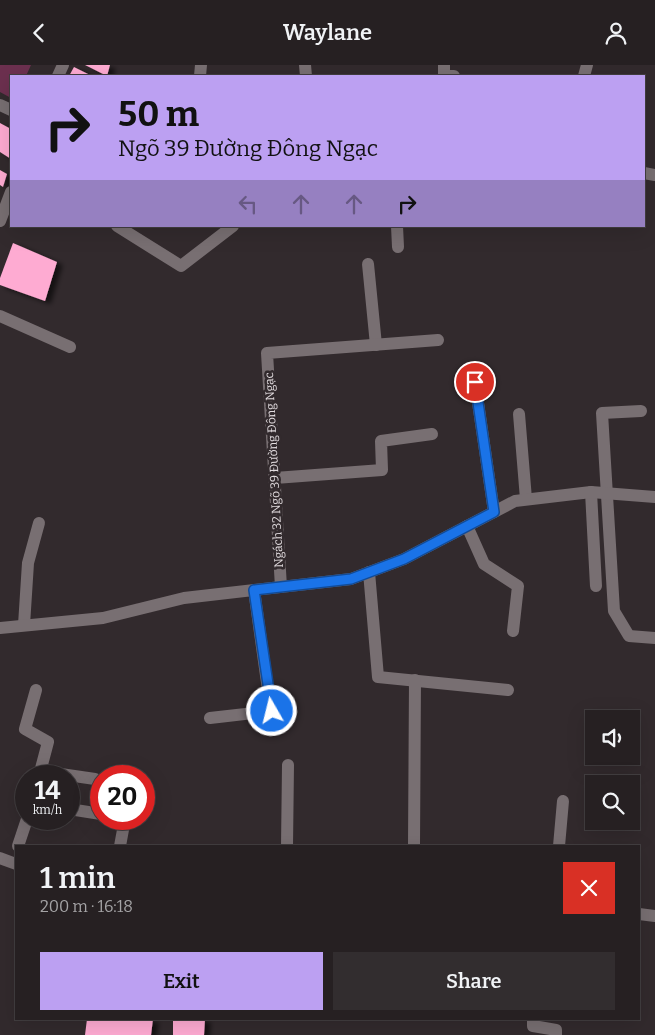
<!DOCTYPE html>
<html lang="en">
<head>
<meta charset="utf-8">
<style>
  :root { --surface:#262022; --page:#322d2f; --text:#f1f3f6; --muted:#a4a3a5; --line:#423e40; --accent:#bca0f2 }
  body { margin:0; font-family:Bitter,serif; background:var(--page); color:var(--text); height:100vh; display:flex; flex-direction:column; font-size:19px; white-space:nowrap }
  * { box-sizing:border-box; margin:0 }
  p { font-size:16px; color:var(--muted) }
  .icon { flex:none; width:28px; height:28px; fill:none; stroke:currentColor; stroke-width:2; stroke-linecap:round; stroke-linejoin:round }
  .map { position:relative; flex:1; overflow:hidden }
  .side { position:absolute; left:15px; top:780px; width:625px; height:175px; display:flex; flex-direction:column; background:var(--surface); border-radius:0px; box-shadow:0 5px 20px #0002,0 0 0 1px var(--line) }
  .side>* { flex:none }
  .hud { position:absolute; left:10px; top:10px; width:635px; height:152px; border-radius:0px; box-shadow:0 5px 20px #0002,0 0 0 1px var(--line); background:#bca0f2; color:#111; overflow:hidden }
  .buttons { position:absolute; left:585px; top:645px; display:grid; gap:10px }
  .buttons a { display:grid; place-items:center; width:55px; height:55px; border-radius:0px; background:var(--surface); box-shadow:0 5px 20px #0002,0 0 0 1px var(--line); font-size:25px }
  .speed { position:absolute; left:15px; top:700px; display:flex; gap:10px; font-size:25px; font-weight:700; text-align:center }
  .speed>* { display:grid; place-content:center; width:65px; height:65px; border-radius:50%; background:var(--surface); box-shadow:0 5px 20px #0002,0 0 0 1px var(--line); line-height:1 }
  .speed small { font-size:12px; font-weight:400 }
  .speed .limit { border:8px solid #d22; background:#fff; color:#111 }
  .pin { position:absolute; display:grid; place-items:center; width:42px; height:42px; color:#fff; margin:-21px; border:2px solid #fff; border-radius:50%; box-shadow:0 1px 5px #0007 }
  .me { position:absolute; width:55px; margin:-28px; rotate:352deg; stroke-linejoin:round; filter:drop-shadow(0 0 4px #0008) }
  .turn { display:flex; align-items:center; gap:18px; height:105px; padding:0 25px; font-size:22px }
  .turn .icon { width:65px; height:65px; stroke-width:2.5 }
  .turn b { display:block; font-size:35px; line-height:42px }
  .lanes { display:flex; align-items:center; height:48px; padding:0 25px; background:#0003; justify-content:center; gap:25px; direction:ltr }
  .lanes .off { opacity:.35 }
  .round { display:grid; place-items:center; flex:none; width:52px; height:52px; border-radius:0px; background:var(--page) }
  .headline { display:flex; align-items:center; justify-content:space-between; height:85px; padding:0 25px }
  h1 { font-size:30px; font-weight:600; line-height:38px }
  .primary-button { display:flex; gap:10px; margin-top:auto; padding:10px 25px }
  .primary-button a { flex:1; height:58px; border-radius:0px; background:var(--accent); color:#111; font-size:20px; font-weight:600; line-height:58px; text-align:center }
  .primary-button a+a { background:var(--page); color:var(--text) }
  header { display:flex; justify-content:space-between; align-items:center; height:65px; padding:0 25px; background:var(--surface); font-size:22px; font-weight:600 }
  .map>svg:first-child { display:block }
</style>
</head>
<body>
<header><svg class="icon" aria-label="back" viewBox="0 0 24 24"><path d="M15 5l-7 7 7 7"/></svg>Waylane<svg class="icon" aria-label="person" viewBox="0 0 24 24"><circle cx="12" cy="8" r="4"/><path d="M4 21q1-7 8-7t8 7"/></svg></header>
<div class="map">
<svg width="655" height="970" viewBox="0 0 655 970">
  <defs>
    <filter id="shadow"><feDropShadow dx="5.5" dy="3" stdDeviation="2.5" flood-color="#0009"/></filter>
  </defs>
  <rect width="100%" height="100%" fill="#322a2d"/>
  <path fill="#6c304f" d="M0,0H31L26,11H11V33L0,27Z"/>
  <g fill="#feabd2" filter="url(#shadow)">
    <path d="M85,0H110L107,11Z"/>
    <path d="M74,2L92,11H69Z"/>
    <path d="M0,58L11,64V94L0,87Z"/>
    <path d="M0,105L7,109L3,122L0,120Z"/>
    <path d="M13,178L57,197L45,236L0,220V213Z"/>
    <path d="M87,954H153L151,970H85Z"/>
    <path d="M173,954H205L204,970H173Z"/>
  </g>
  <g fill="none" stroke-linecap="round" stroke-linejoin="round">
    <g stroke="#786f72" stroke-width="12">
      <path d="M305,0L306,11"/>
      <path d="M444,0V11H454"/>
      <path d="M58,11L63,0"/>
      <path d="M200,11L201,0"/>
      <path d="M584,11L587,0"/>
      <path d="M0,40L11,45"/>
      <path d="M644,108L655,110"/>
      <path d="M0,156L11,127"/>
      <path d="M117,161L181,201L233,161"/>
      <path d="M397,161L398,182"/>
      <path d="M368,199L376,280"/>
      <path d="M0,251L70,282"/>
      <path d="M475,317L494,447"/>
      <path d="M641,346L602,348L614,546L629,571L655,573"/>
      <path d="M519,349L526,434"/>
      <path d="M275,413L382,405L381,376L432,369"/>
      <path d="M591,427L596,521"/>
      <path d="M467,461L484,499L518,521L513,566"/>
      <path d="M369,507L378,612L508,625"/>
      <path d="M281,522L267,288L438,275"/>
      <path d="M24,560L28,498L39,458"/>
      <path d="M0,563L103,553L184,533L351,514L404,494L515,436L591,427L655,432"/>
      <path d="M36,625L25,664L48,677L39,711"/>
      <path d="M210,653L271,646L254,525"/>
      <path d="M40,706L95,714"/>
      <path d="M69,744L101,749"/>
      <path d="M18,781L27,754"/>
      <path d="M120,781L125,754"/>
      <path d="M287,781L288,700"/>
      <path d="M414,781L415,615"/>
      <path d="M559,781L563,736"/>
      <path d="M0,793L16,799"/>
      <path d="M639,849L655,851"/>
      <path d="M533,954V961L556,965V970"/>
    </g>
  </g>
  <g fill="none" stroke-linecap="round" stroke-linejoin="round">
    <defs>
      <path id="route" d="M272,646L254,525L351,514L404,494L494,447L475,317"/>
    </defs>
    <use href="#route" stroke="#114b97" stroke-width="12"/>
    <use href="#route" stroke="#1a73e8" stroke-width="9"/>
  </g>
  <g text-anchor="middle" stroke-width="5" stroke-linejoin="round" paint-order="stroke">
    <g font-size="12" fill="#e2dcdf" stroke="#322a2d">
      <text transform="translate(274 405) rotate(-93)" y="4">Ngách 32 Ngõ 39 Đường Đông Ngạc</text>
    </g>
  </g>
</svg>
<div class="buttons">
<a><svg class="icon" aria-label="sound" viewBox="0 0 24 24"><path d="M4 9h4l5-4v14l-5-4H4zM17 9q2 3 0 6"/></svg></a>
<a><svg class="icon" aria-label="search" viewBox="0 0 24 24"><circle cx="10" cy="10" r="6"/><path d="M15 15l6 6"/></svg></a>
</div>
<div class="speed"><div>14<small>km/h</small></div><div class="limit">20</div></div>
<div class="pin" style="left:475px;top:317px;background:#d93025"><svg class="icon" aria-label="arrive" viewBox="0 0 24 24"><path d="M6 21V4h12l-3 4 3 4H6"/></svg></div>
<svg class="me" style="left:272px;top:646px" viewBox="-20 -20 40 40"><circle r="17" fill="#1a73e8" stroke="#fff" stroke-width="3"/><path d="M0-11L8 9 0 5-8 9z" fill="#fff"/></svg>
<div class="hud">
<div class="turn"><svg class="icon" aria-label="right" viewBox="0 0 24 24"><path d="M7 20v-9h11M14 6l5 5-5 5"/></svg><div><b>50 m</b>Ngõ 39 Đường Đông Ngạc</div></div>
<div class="lanes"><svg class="icon off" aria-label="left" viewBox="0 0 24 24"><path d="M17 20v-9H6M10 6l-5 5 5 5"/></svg><svg class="icon off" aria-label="ahead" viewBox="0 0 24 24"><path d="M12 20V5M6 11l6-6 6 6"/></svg><svg class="icon off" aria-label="ahead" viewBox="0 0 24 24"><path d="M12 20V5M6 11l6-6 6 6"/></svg><svg class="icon" aria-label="right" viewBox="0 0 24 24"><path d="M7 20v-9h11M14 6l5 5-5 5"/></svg></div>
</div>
<section class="side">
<div class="headline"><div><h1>1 min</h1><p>200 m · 16:18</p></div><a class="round" style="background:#d93025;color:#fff"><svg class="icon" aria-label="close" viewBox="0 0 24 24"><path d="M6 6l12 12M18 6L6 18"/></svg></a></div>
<div class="primary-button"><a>Exit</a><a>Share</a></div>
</section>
</div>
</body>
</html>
